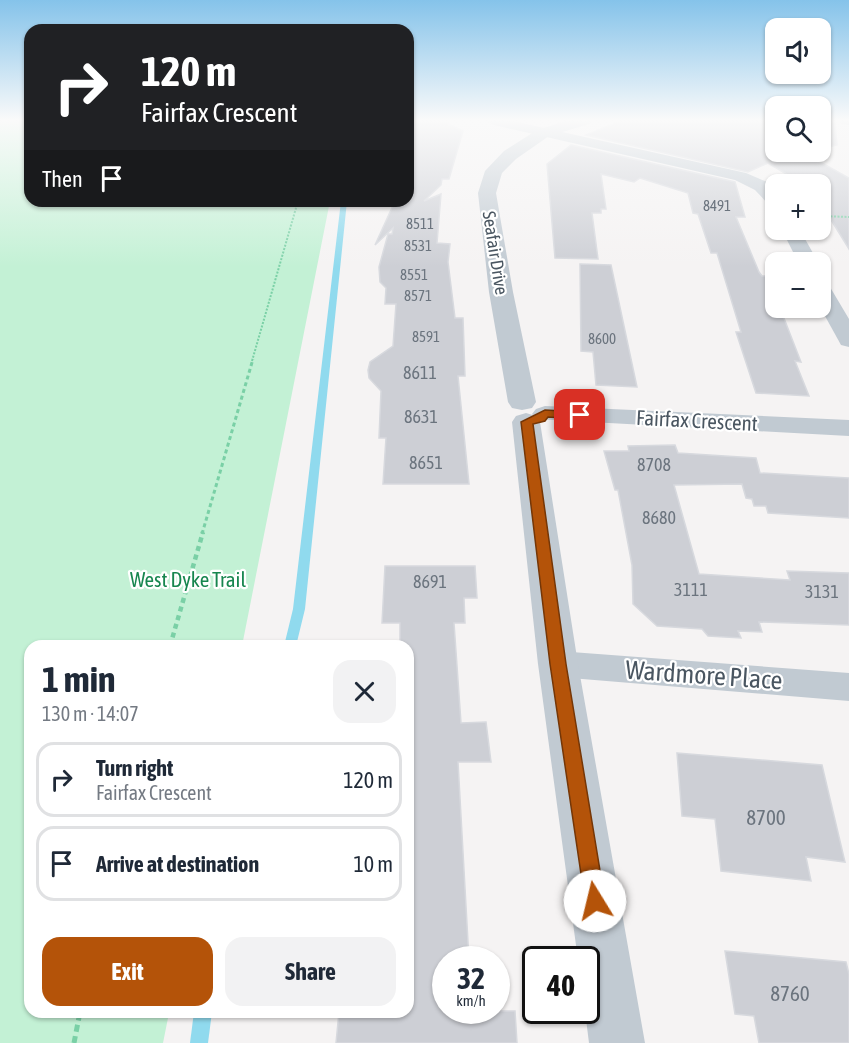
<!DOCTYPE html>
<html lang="en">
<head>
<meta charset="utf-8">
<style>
  :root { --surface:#fff; --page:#f2f2f3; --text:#1f2937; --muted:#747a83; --line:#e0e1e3; --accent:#b45309 }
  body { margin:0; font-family:"Asap Condensed",sans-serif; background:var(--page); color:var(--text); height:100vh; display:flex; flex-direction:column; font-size:22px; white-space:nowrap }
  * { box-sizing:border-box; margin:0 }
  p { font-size:20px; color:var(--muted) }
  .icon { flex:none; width:33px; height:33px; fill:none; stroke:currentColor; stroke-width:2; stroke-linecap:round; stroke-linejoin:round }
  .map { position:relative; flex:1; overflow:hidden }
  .drawer { position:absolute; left:24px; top:640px; width:390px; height:378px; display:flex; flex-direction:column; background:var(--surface); border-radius:18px; box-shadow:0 2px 4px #0004 }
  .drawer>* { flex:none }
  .guide { position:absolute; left:24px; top:24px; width:390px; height:183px; border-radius:18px; box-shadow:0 2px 4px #0004; background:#202124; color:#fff; overflow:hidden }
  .buttons { position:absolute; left:765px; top:18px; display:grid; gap:12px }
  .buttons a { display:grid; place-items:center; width:66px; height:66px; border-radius:12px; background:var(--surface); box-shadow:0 2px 4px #0004; font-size:30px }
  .speed { position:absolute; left:432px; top:946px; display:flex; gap:12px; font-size:30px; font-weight:700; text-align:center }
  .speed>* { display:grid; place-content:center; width:78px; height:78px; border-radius:50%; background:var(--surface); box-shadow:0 2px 4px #0004; line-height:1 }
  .speed small { font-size:15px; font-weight:400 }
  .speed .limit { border:3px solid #111; border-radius:9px; background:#fff; color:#111 }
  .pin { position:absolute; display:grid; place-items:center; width:51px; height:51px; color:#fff; margin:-26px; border-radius:12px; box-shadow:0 3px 9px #0006 }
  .me { position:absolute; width:66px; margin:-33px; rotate:351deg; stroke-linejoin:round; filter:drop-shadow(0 0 4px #0008) }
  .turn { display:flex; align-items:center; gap:21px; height:126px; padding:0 18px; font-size:27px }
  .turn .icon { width:78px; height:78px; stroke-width:2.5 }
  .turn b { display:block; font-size:42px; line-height:51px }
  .then { display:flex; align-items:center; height:57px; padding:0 18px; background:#0003; gap:12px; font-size:22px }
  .round { display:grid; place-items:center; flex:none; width:63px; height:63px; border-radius:18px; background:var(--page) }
  .head { display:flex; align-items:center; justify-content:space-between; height:102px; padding:0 18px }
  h1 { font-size:36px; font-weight:700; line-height:45px }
  .cta { display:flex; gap:12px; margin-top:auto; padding:12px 18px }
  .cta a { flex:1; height:69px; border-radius:18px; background:var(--accent); color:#fff; font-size:24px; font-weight:700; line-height:69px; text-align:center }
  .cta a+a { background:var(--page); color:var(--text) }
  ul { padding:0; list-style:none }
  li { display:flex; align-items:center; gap:18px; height:75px; margin:0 12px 9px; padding:0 6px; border:3px solid var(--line); border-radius:18px }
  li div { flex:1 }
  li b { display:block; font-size:22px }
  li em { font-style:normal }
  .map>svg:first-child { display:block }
</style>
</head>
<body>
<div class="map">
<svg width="849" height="1043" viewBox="0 0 849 1043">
  <rect width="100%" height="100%" fill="#f5f3f3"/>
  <path fill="#c3f1d5" d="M0,121H30V201H330L242,646H30V1012L169,1013L163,1043H0Z"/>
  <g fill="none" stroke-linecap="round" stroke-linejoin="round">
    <g fill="#90daee" fill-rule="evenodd">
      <path d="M341,201H347L305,609L296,646H284L293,609Z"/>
      <path d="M194,1012H212L208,1043H190Z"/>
    </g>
  </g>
  <g fill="#cdcfd5" stroke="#d7d9de" stroke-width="1.5">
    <path d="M408,121H442L463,131L449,179H442L441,185L424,201L441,194L437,243L450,244L448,262L455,318H463L465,376H458L469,484H383L386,438H379L381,391L369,378L368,370L370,362L393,346L396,304H385L386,288L380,282L379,267L388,234H392L393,228L375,245L395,201H408Z"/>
    <path d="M620,121H776V152H811L804,153L849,178V249L820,202V184H803L768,163L748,172L586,135Z"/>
    <path d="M820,121H835L837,145L820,149Z"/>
    <path d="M571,145L735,182L745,217H736L759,272L762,276H768L776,294V308H780L801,362L795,361L809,396L756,393L736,332H741L717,253H711L698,214L693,213L688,193L640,178L634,182L601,174L606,209H601V213H592L598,259L555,258L547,164Z"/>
    <path d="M580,264L611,265L637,387L596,385L593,352L581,351Z"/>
    <path d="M675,445L678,453L756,458L760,473L849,478V518L768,513L766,506H754L752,499L746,498L742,484L674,485L699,574L790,580L787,571L849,573V625L759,622L762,632L738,631L741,638L708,636L702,629L657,626L633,604L632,565L618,490H615L604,451H629L628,446Z"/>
    <path d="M385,566H475L477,598H464L465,623H454L461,723L486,722L491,762H458L469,960H446V1011H515L517,1043H336L339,1012H408V646H400V623H382Z"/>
    <path d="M677,753L822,765L845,862L806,857L811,881L721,871L715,819L682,816Z"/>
    <path d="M725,951L846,962L849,974V1043H759L754,1016L735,1014Z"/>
  </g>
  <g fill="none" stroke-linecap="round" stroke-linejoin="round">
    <g stroke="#7ad0a6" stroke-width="2" stroke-dasharray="2 1.5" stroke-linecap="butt">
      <path d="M820,216L849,217"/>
      <path d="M252,361L298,201"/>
    </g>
    <path stroke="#7ad0a6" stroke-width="3" stroke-dasharray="4 3" stroke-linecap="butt" d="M202,534L253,359"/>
    <path stroke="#7ad0a6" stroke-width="4.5" stroke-dasharray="5 4" stroke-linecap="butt" d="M170,646L203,532"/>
    <path stroke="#7ad0a6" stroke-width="5" stroke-dasharray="7 4.5" stroke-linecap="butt" d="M74,1043L80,1012"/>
    <g fill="#c1cad2" fill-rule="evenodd">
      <path d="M487,121H513L746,173L767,182L776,191V207L770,206L755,190L735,180L494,125Z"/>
      <path d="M840,121H849V125L842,124Z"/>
      <path d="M782,230H800L818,262H798Z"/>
      <path d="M820,280L827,282L849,319V347L841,345L820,307Z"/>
      <path d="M545,406L849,420V436L536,419L532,414L536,409Z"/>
      <path d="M558,651L849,673V701L558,677L545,673L540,664L545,655Z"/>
    </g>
    <g fill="#c1cad2" fill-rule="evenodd">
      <path d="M566,121H591L589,124L549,136L516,159L502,173L496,193L513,292L536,402L532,408L522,410L512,408L508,402L489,292L478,193L485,171L504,151L537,130Z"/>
      <path d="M526,413L536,416L540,422L578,664L645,1043H589L585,1011L586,960H578L538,664L512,422L516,416Z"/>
    </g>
  </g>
  <linearGradient id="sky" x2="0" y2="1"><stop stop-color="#85c3ea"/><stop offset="0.45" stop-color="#fafafa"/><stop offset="1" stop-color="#fafafa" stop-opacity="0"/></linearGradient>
  <rect width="849" height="267" fill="url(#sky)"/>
  <path fill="#b45309" stroke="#753606" stroke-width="1.5" d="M545,410L580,412L586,415L580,419L548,417L545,421L533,424L566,664L605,901L602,907L595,910L588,907L585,901L550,664L521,422Z"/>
  <g text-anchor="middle" stroke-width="4.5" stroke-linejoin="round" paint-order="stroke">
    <g font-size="15" fill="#6b747e">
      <text x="717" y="211">8491</text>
      <text x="420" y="229">8511</text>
      <text x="418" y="251">8531</text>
      <text x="414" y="280">8551</text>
      <text x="418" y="301">8571</text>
      <text x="426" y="342">8591</text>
      <text x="602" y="344">8600</text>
    </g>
    <g font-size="18" fill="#4a5661" stroke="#fff">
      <text transform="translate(495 253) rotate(81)" y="6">Seafair Drive</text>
    </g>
    <g font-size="18" fill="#6b747e">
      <text x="420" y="379">8611</text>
      <text x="421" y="423">8631</text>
      <text x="426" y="469">8651</text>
      <text x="654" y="471">8708</text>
      <text x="659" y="524">8680</text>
      <text x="430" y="588">8691</text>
      <text x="691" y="596">3111</text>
      <text x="822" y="598">3131</text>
    </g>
    <g font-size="21" fill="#4a5661" stroke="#fff">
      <text transform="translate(697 421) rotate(3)" y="7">Fairfax Crescent</text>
    </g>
    <g font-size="21" fill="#17864f" stroke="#fff">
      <text x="188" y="587">West Dyke Trail</text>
    </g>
    <g font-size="21" fill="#6b747e">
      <text x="766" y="825">8700</text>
      <text x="790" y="1001">8760</text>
    </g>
    <g font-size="26" fill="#4a5661" stroke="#fff">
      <text transform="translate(704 675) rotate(4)" y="9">Wardmore Place</text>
    </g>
  </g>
</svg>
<div class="buttons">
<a><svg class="icon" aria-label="sound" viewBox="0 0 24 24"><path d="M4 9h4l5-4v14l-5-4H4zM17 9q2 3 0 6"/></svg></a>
<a><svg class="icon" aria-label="search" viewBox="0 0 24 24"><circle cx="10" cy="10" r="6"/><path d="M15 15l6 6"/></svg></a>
<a>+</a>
<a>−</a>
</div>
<div class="speed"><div>32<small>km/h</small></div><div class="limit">40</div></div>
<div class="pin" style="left:580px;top:415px;background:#d93025"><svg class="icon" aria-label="arrive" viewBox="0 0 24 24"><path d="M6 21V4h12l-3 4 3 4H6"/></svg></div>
<svg class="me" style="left:595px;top:901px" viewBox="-20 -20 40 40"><circle r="19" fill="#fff"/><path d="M0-13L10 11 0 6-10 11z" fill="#b45309"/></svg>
<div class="guide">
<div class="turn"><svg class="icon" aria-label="right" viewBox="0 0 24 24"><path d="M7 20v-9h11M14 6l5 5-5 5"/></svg><div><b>120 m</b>Fairfax Crescent</div></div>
<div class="then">Then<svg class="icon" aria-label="arrive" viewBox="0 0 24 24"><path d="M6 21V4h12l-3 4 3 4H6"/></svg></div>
</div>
<section class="drawer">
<div class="head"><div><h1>1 min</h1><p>130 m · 14:07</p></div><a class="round"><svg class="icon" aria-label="close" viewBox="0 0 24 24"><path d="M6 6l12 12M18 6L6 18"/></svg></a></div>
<ul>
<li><svg class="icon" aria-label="right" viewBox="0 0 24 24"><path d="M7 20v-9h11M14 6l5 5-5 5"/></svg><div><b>Turn right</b><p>Fairfax Crescent</p></div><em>120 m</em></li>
<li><svg class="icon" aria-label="arrive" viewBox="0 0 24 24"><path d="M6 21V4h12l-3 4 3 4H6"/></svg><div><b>Arrive at destination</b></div><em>10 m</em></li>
</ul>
<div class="cta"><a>Exit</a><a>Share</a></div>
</section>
</div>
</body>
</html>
